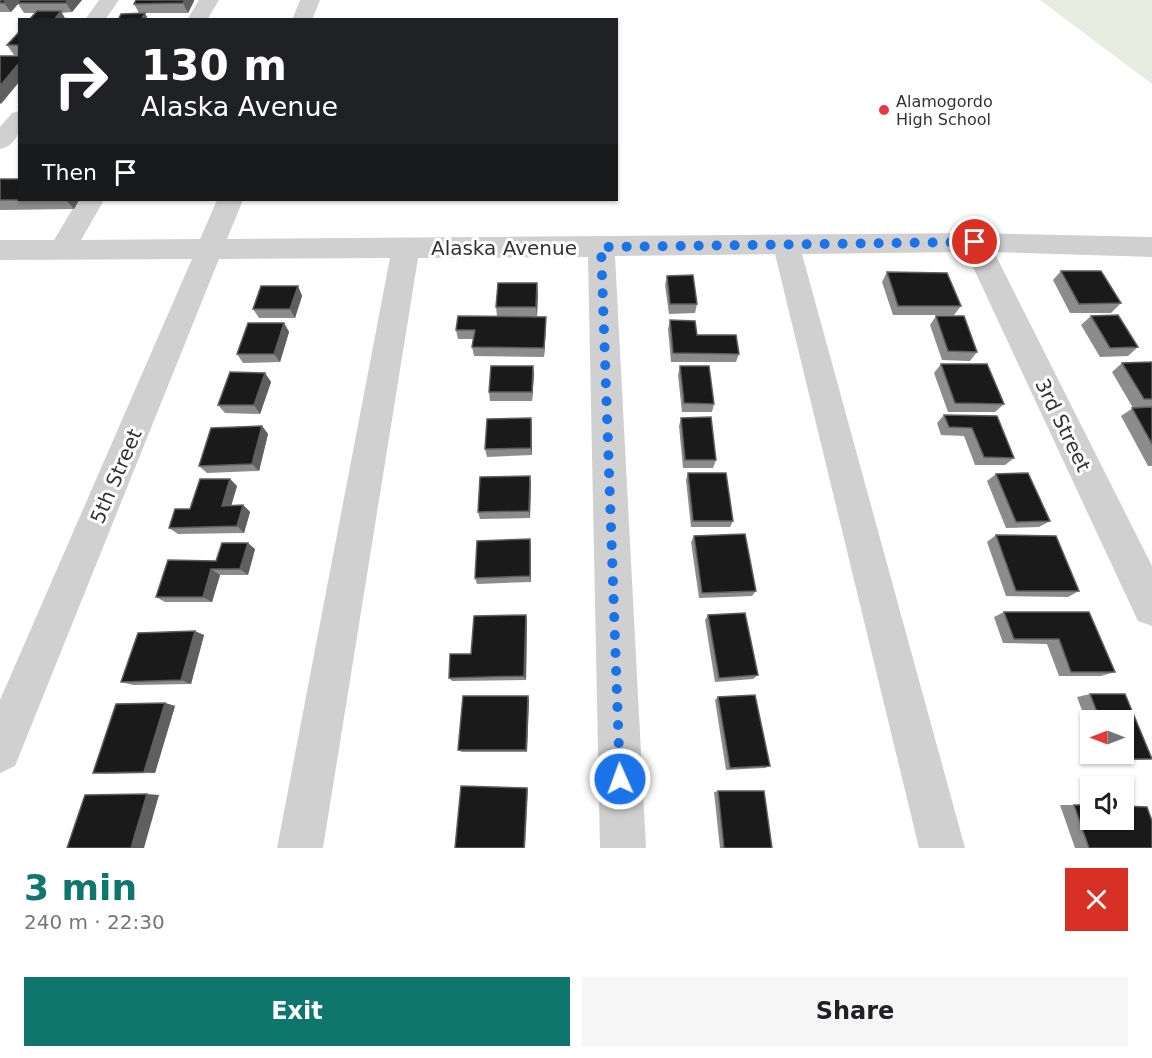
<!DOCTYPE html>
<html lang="en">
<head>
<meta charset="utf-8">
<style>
  :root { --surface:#fff; --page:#f6f6f6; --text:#202124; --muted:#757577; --accent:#0f766e }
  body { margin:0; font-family:"DejaVu Sans",sans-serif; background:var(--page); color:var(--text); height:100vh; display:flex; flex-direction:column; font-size:22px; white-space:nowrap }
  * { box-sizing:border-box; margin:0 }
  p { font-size:20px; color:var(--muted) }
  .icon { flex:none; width:33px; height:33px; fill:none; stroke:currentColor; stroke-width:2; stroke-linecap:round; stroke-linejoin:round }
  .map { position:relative; height:848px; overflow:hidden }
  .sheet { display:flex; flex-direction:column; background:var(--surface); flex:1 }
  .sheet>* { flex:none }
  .hud { position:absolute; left:18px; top:18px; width:600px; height:183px; border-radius:0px; box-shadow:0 2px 4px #0004; background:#202124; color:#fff; overflow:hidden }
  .needle { width:39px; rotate:270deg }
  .buttons { position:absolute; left:1080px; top:710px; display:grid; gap:12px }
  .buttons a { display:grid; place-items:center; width:54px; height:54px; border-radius:0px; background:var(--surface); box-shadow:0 2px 4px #0004; font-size:30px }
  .pin { position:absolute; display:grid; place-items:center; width:51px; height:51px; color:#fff; margin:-26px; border:3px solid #fff; border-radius:50%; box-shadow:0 2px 6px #0007 }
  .me { position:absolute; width:66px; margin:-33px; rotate:358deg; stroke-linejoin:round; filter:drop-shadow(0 0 4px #0008) }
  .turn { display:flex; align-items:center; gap:21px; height:126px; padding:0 24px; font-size:27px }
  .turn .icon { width:78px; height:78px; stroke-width:2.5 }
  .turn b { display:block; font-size:42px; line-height:51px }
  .then { display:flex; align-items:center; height:57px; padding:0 24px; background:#0003; gap:12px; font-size:22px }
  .round { display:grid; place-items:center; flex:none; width:63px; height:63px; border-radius:0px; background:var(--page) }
  .headline { display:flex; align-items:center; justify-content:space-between; height:102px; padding:0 24px }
  h1 { font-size:36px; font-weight:700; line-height:45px; color:var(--accent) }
  .primary-button { display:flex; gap:12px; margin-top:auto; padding:12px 24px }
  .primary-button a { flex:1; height:69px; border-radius:0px; background:var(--accent); color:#fff; font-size:24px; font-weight:700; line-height:69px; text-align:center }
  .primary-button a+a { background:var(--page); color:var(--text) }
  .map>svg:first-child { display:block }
</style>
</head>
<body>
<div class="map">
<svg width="1152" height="848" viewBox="0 0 1152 848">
  <rect width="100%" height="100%" fill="#fff"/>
  <path fill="#e6ecdf" d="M1040,0H1152V84Z"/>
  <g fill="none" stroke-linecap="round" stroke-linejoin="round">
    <g fill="#d0d0d0" fill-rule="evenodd">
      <path d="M99,0H119L105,20H85Z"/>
      <path d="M199,0H219L207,20H187Z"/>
      <path d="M300,0H320L312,20H292Z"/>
      <path d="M20,111C20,128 20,144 0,149V127L12,113Z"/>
      <path d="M78,200H104L81,240L200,239L217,200H243L227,239L975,233L1152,237V257L994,252L1152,566V626L1138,621L966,252L802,254L965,848H919L775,254L615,256L646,848H600L588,257L418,258L323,848H277L390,258L219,259L15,766L0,773V700L192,259L0,260V240H54Z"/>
    </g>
  </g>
  <g fill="#8c8c8c">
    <path d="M0,0H82L72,12L61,13L66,20H29L35,13H24L18,4L11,12H0Z"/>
    <path d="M194,1L188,13H145L148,20L139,13L134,4Z"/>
    <path d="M20,31V55H14L7,45Z"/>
    <path d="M0,179L20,200H79L74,209L0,210Z"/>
    <path d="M1061,271L1121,303L1111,313H1070L1053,280Z"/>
    <path d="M887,272L961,306L954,315H893L882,282Z"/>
    <path d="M667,276L697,304L695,313L669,314L665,285Z"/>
    <path d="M298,286L302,296L295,318H259L253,309Z"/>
    <path d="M538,292L537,316H497L496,307Z"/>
    <path d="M936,316L977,352L970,361L942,360L930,325Z"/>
    <path d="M1091,316L1138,347L1128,356L1100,357L1081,325Z"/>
    <path d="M670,320L697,335L739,354L736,362H671L668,329Z"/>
    <path d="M284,323L289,332L280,362L243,363L237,354Z"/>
    <path d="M546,326L544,357L474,356L472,347L473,339H458L456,330Z"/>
    <path d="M1152,362V466H1148L1121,416L1133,408L1112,372L1122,363Z"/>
    <path d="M941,364L1004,404L995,412H948L934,373Z"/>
    <path d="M533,366L534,374L532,401H490L489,392Z"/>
    <path d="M680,366L714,404L712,412H682L678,375Z"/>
    <path d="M265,373L271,382L260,414L225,413L218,405Z"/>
    <path d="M944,415L997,416L1014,458L1005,465H975L964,436L941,435L937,423Z"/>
    <path d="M531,418L532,426V455L487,457L485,449Z"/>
    <path d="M681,418L716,460L713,468H683L679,426Z"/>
    <path d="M262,426L268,434L259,471L207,473L199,466Z"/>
    <path d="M688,473L733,521L730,527H691L686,480Z"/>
    <path d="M996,474L1050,521L1039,527L1006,528L987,481Z"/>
    <path d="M230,479L237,486L231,506L243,505L250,512L244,533L178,534L169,528L190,509Z"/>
    <path d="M531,483L530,518L480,519L478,512Z"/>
    <path d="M996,535L1079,591L1068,597L1006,596L987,542Z"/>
    <path d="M694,536L756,591L752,596L699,598L691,542Z"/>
    <path d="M531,545V582L477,584L475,578Z"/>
    <path d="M255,549L248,575H220L212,602H165L156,597L216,561Z"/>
    <path d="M1004,612H1089L1115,672L1101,676H1059L1047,644L1003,643L994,617Z"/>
    <path d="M526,615L527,620L526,680L452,681L449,678L471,654Z"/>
    <path d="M708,615L758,675L753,679L715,682L705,620Z"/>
    <path d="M204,635L191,684L133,685L121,682Z"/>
    <path d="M1090,694H1125L1152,759L1137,760L1102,761L1099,753H1124V720H1090V732L1077,697Z"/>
    <path d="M528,696L529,699L527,752H462L458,750Z"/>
    <path d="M718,697L770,766L765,768L726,770L715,700Z"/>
    <path d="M165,703L175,706L155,773L105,774L93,773Z"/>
    <path d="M718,791L772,848H720L714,792Z"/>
    <path d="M1060,805H1074L1152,848H1075Z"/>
  </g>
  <g fill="#5f5f5f">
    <path d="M6,0H22L17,3L18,4L11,12L4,3Z"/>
    <path d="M68,0H82L72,12L66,3Z"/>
    <path d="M185,0H194V1L188,13L183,3Z"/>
    <path d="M61,11L66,20H54Z"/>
    <path d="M145,13L148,20H141Z"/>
    <path d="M20,62V81L1,104L0,103V86Z"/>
    <path d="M66,200H79L74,209Z"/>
    <path d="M537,283L538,292L537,316L536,307Z"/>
    <path d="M298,286L302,296L295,318L290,309Z"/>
    <path d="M546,317V326L544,357V348Z"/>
    <path d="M284,323L289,332L280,362L274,354Z"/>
    <path d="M533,366L534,374L532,401V392Z"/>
    <path d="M265,373L271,382L260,414L254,405Z"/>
    <path d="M531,418L532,426V455L531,448Z"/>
    <path d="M262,426L268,434L259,471L252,464Z"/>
    <path d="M530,476L531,483L530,518L529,511Z"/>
    <path d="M230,479L237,486L229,513L222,506Z"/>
    <path d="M243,505L250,512L244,533L237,526Z"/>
    <path d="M530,539L531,545V582L530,576Z"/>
    <path d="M248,543L255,549L248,575L240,569Z"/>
    <path d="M211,569L220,575L212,602L203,597Z"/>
    <path d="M526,615L527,620L526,680L524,676Z"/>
    <path d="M195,631L204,635L191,684L181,680Z"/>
    <path d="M528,696L529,699L527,752L526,750Z"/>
    <path d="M165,703L175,706L155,773L144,772Z"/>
    <path d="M527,788L528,789L525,848H524Z"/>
    <path d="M147,794L159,795L144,848H131Z"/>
  </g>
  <g fill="#1a1a1a" stroke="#5f5f5f" stroke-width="1.5">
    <path d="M0,0H6L4,3H0Z"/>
    <path d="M20,0H68L66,3H17Z"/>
    <path d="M136,0H185L183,3L134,4Z"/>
    <path d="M37,11H61L54,20H29Z"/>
    <path d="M145,13L141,20H118L121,14Z"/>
    <path d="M20,31V45H7Z"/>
    <path d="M0,56H20V62L0,86Z"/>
    <rect x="0" y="179" width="20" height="21"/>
    <path d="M1061,271H1101L1121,303L1079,304Z"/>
    <path d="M887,272L947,273L961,306H898Z"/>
    <path d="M693,275L697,304H670L667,276Z"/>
    <path d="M498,283H537L536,307H496Z"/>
    <path d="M261,286H298L290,309H253Z"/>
    <path d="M1118,315L1138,347L1110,348L1091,316Z"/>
    <path d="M458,316L546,317L544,348L472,347L475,330H456Z"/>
    <path d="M936,316H964L977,352L948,351Z"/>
    <path d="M670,320L695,321L697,335H736L739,354L673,353Z"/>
    <path d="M248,323H284L274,354H237Z"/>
    <path d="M1152,362V399H1144L1122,363Z"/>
    <path d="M941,364H987L1004,404L955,403Z"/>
    <path d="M491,366H533L532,392H489Z"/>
    <path d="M680,366H709L714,404L684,403Z"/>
    <path d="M230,372L265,373L254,405H218Z"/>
    <path d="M1152,407V444L1132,408Z"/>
    <path d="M944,415L997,416L1014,458L984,457L972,428L949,427Z"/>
    <path d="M711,417L716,460H685L681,418Z"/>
    <path d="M531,418V448L485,449L487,419Z"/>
    <path d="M262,426L252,464L199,466L211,428Z"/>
    <path d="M688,473H726L733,521H693Z"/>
    <path d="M1028,473L1050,521L1016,522L996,474Z"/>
    <path d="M530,476L529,511L478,512L480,477Z"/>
    <path d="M200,479H230L222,506L243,505L237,526L169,528L175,509H190Z"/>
    <path d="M745,534L756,591L702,593L694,536Z"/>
    <path d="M996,535L1056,536L1079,591H1016Z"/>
    <path d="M530,539V576L475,578L477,541Z"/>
    <path d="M222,543H248L240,569H211L203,597H156L168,560L216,561Z"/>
    <path d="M1004,612H1089L1115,672H1071L1059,639H1014Z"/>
    <path d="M745,613L758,675L719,678L708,615Z"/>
    <path d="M526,615L524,676L449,678L450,654H471L474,616Z"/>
    <path d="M195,631L181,680L121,682L138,633Z"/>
    <path d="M1090,694H1125L1152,759H1116L1113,753H1124V720H1100Z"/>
    <path d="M755,695L770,766L730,768L718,697Z"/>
    <path d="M463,696H528L526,750H458Z"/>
    <path d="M165,703L144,772L93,773L116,704Z"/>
    <path d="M461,786L527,788L524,848H455Z"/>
    <path d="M718,791H764L772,848H724Z"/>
    <path d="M147,794L131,848H67L85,795Z"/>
    <path d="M1074,805H1090V819H1124V806L1147,807L1152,821V848H1089Z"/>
  </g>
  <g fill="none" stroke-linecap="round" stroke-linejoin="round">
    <path stroke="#1a73e8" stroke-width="10" stroke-dasharray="0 18" d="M620,779L601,247L975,242"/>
  </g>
  <circle fill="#e63946" stroke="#fff" stroke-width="2" cx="884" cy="110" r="6"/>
  <g text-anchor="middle" stroke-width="6" stroke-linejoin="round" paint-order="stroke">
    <g font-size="16" fill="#333" stroke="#fff" text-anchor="start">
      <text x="896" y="107">Alamogordo<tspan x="896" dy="18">High School</tspan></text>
    </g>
    <g font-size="20" fill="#333" stroke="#fff">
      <text x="504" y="255">Alaska Avenue</text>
      <text transform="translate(1063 425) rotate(64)" y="7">3rd Street</text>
      <text transform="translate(116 476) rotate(-67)" y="7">5th Street</text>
    </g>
  </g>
</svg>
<div class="buttons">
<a><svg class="needle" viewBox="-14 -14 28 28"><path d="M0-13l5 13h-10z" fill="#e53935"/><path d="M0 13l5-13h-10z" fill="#757577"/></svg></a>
<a><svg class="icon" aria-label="sound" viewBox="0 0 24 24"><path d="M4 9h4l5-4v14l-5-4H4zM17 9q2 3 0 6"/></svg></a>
</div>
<div class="pin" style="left:975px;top:242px;background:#d93025"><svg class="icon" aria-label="arrive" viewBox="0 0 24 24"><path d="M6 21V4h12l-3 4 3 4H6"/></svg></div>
<svg class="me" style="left:620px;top:779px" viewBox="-20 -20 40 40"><circle r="17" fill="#1a73e8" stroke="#fff" stroke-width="3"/><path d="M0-11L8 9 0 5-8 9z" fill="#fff"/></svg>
<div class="hud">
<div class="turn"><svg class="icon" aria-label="right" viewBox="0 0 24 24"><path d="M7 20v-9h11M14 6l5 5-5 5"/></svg><div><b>130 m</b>Alaska Avenue</div></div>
<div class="then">Then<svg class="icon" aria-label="arrive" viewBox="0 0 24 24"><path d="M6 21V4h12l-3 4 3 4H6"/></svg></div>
</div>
</div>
<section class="sheet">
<div class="headline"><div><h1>3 min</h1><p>240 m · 22:30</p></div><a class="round" style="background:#d93025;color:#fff"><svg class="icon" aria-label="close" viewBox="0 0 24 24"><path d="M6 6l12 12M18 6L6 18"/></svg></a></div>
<div class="primary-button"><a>Exit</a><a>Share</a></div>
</section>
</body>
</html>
